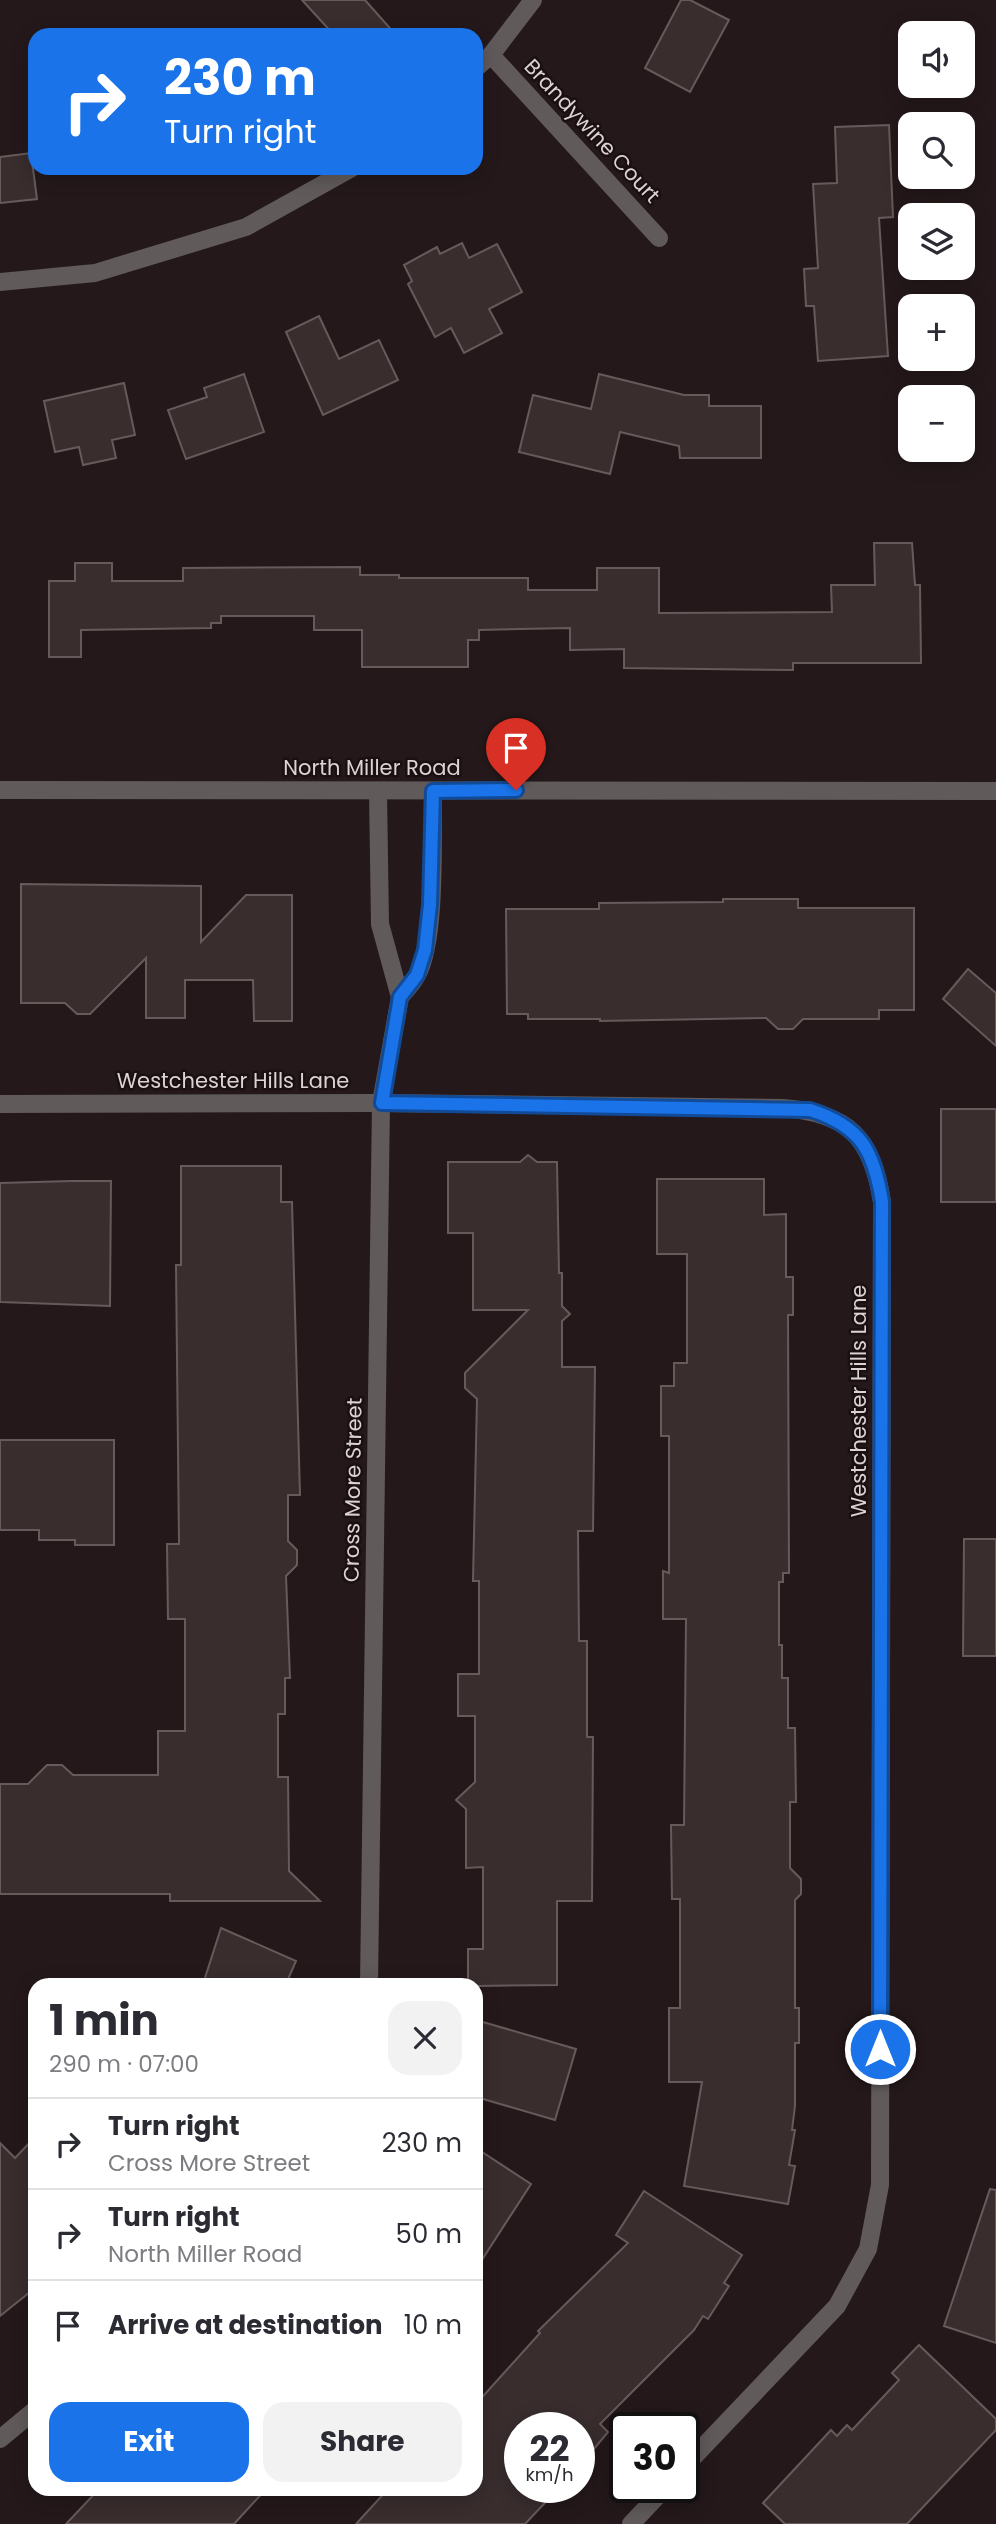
<!DOCTYPE html>
<html lang="en">
<head>
<meta charset="utf-8">
<style>
  :root { --surface:#fff; --page:#f2f2f3; --text:#2b2b33; --muted:#7c7c81; --line:#e1e1e2; --accent:#1a73e8 }
  body { margin:0; font-family:Poppins,sans-serif; background:var(--page); color:var(--text); height:100vh; display:flex; flex-direction:column; font-size:26px; white-space:nowrap }
  * { box-sizing:border-box; margin:0 }
  p { font-size:23px; color:var(--muted) }
  .icon { flex:none; width:38px; height:38px; fill:none; stroke:currentColor; stroke-width:2; stroke-linecap:round; stroke-linejoin:round }
  .map { position:relative; flex:1; overflow:hidden }
  .drawer { position:absolute; left:28px; top:1978px; width:455px; height:518px; display:flex; flex-direction:column; background:var(--surface); border-radius:21px; box-shadow:0 4px 18px #0003 }
  .drawer>* { flex:none }
  .banner { position:absolute; left:28px; top:28px; width:455px; height:147px; border-radius:21px; box-shadow:0 4px 18px #0003; background:#1a73e8; color:#fff; overflow:hidden }
  .fabs { position:absolute; left:898px; top:21px; display:grid; gap:14px }
  .fabs a { display:grid; place-items:center; width:77px; height:77px; border-radius:14px; background:var(--surface); box-shadow:0 4px 18px #0003; font-size:35px }
  .speed { position:absolute; left:504px; top:2412px; display:flex; gap:14px; font-size:35px; font-weight:700; text-align:center }
  .speed>* { display:grid; place-content:center; width:91px; height:91px; border-radius:50%; background:var(--surface); box-shadow:0 4px 18px #0003; line-height:1 }
  .speed small { font-size:18px; font-weight:400 }
  .speed .limit { border:4px solid #111; border-radius:10px; background:#fff; color:#111 }
  .pin { position:absolute; display:grid; place-items:center; width:60px; height:60px; color:#fff; margin:-72px -30px; border-radius:50% 50% 50% 0; rotate:-45deg; box-shadow:0 0 7px #0007 }
  .pin .icon { rotate:45deg }
  .me { position:absolute; width:77px; margin:-38px; rotate:0deg; stroke-linejoin:round; filter:drop-shadow(0 0 5px #0008) }
  .turn { display:flex; align-items:center; gap:24px; height:147px; padding:0 21px; font-size:32px }
  .turn .icon { width:91px; height:91px; stroke-width:2.5 }
  .turn b { display:block; font-size:49px; line-height:60px }
  .round { display:grid; place-items:center; flex:none; width:74px; height:74px; border-radius:21px; background:var(--page) }
  .overview { display:flex; align-items:center; justify-content:space-between; height:119px; padding:0 21px }
  h1 { font-size:42px; font-weight:700; line-height:52px }
  .button { display:flex; gap:14px; margin-top:auto; padding:14px 21px }
  .button a { flex:1; height:80px; border-radius:21px; background:var(--accent); color:#fff; font-size:28px; font-weight:700; line-height:80px; text-align:center }
  .button a+a { background:var(--page); color:var(--text) }
  ul { padding:0; list-style:none }
  li { display:flex; align-items:center; gap:21px; height:91px; padding:0 21px; border-top:2px solid var(--line) }
  li div { flex:1 }
  li b { display:block; font-size:26px }
  li em { font-style:normal }
  .map>svg:first-child { display:block }
</style>
</head>
<body>
<div class="map">
<svg width="996" height="2524" viewBox="0 0 996 2524">
  <rect width="100%" height="100%" fill="#24181a"/>
  <g fill="#392d2e" stroke="#685a5b" stroke-width="2">
    <path d="M302,0H365L396,35H334Z"/>
    <path d="M681,0H690L729,20L690,92L645,68Z"/>
    <path d="M889,125L893,217L879,218L888,356L818,361L814,306H806L804,269L818,268L813,184L837,183L835,127Z"/>
    <path d="M31,153L37,199L0,203V157Z"/>
    <path d="M462,243L469,258L497,244L522,292L489,309L502,333L464,353L451,328L435,337L408,284L412,281L404,265L437,247L440,254Z"/>
    <path d="M319,316L339,359L379,340L398,380L323,415L286,332Z"/>
    <path d="M244,374L264,432L186,459L168,410L207,397L204,388Z"/>
    <path d="M599,374L684,395H709V406H761V458H680L679,446L620,432L610,474L519,452L533,395L591,409Z"/>
    <path d="M124,383L135,435L112,440L116,458L83,465L79,447L55,452L44,401Z"/>
    <path d="M874,543H912L915,585H920L921,663H793V670L624,668V649L570,650V628L479,630V640H468V667H362V630H314V616H221V623H211V628L81,630V657H49V581H75V563H112V581H183V568L360,567V575H399V578H528V590H597V568H659V613L832,612L831,585H875Z"/>
    <path d="M21,884L201,886V942L246,895H292V1021H254L253,980H185V1018H146V958L90,1014H77L65,1003H21Z"/>
    <path d="M723,899H798V908H914V1010H879V1019H803L793,1029H778L766,1018L600,1021V1019H528V1014H507L506,909H599V903L723,902Z"/>
    <path d="M968,969L996,993V1046L943,999Z"/>
    <rect x="941" y="1109" width="55" height="93"/>
    <path d="M528,1155L537,1162H557L559,1273H562V1306L570,1314L562,1321V1367H595L593,1531H578L579,1641H587V1737H593L592,1901H557V1985L476,1986L468,1984V1949H483V1867L466,1868V1809L456,1800L475,1782V1716H458V1674H479V1581H473L477,1399L465,1388V1373L528,1310H473V1233H448V1162H520Z"/>
    <path d="M181,1166H281V1202H292L300,1495H288V1541L297,1550V1565L286,1576L290,1678H285V1714H278V1777H288L289,1871L320,1901H170V1894H0V1784H28L47,1765H62L73,1775H158V1731H185V1619H168L167,1544H179L176,1265H181Z"/>
    <path d="M657,1179H764V1215L786,1214V1277H793V1315H788L789,1573H783V1582H779V1645H782V1678H788V1728H795L796,1802H790V1868L801,1879V1894L795,1900V2008H799V2043H795V2106L792,2130H795L789,2165L795,2166L788,2204L684,2186L702,2082H669V2008H680V1899H672L671,1825H684L686,1619H663V1571L669,1573V1436H661V1386H674V1363H687V1254H657Z"/>
    <path d="M71,1181H111L110,1306L0,1302V1183Z"/>
    <path d="M0,1440H114V1545H75V1540H39V1530H0Z"/>
    <path d="M964,1539H996V1656H963Z"/>
    <path d="M221,1928L296,1961L286,1984H203Z"/>
    <path d="M476,2020L576,2049L555,2120L476,2097Z"/>
    <path d="M35,2137V2288L0,2316V2143L15,2158Z"/>
    <path d="M476,2148L531,2184L476,2269Z"/>
    <path d="M990,2189L996,2190V2343L944,2326Z"/>
    <path d="M644,2191L742,2255L724,2283L729,2286L708,2319L703,2316L694,2330L600,2424L608,2432L579,2467V2427H520V2487H560L525,2524H356L389,2488H476V2404L540,2333L538,2331L628,2243L616,2235Z"/>
    <path d="M919,2345L996,2419V2430L907,2524H785L763,2503L831,2430L837,2436L847,2425L852,2430L899,2380L892,2373Z"/>
    <path d="M100,2488H267L234,2524H66Z"/>
  </g>
  <g fill="none" stroke-linecap="round" stroke-linejoin="round">
    <g stroke="#605a5b" stroke-width="18">
      <path d="M491,55L659,238"/>
      <path d="M476,68L491,55L533,0"/>
      <path d="M0,282L95,273L246,227L352,168"/>
      <path d="M0,790L996,791"/>
      <path d="M400,997C406,990 413,983 417,975C437,939 432,835 433,791"/>
      <path d="M0,1104L381,1103L783,1108C848,1113 872,1137 882,1202L880,2185L868,2249L837,2306L684,2467"/>
      <path d="M369,1984L381,1103L400,997L380,924L378,792"/>
      <path d="M0,2439L35,2410"/>
      <path d="M631,2524L666,2487"/>
    </g>
  </g>
  <g fill="none" stroke-linecap="round" stroke-linejoin="round">
    <defs>
      <path id="route" d="M516,790L433,791L430,905L425,950L417,975L400,997L382,1103L810,1110C861,1126 874,1151 882,1202L880,2049"/>
    </defs>
    <use href="#route" stroke="#114b97" stroke-width="18"/>
    <use href="#route" stroke="#1a73e8" stroke-width="12"/>
  </g>
  <g text-anchor="middle" stroke-width="5" stroke-linejoin="round" paint-order="stroke">
    <g font-size="21" fill="#dbd2d3" stroke="#1a0f11">
      <text transform="translate(592 131) rotate(47)" y="7">Brandywine Court</text>
      <text x="372" y="775">North Miller Road</text>
      <text x="233" y="1088">Westchester Hills Lane</text>
      <text transform="translate(859 1401) rotate(-90)" y="7">Westchester Hills Lane</text>
      <text transform="translate(353 1490) rotate(-89)" y="7">Cross More Street</text>
    </g>
  </g>
</svg>
<div class="fabs">
<a><svg class="icon" aria-label="sound" viewBox="0 0 24 24"><path d="M4 9h4l5-4v14l-5-4H4zM17 9q2 3 0 6"/></svg></a>
<a><svg class="icon" aria-label="search" viewBox="0 0 24 24"><circle cx="10" cy="10" r="6"/><path d="M15 15l6 6"/></svg></a>
<a><svg class="icon" aria-label="layers" viewBox="0 0 24 24"><path d="M12 4l9 5-9 5-9-5zM3 14l9 5 9-5"/></svg></a>
<a>+</a>
<a>−</a>
</div>
<div class="speed"><div>22<small>km/h</small></div><div class="limit">30</div></div>
<div class="pin" style="left:516px;top:790px;background:#d93025"><svg class="icon" aria-label="arrive" viewBox="0 0 24 24"><path d="M6 21V4h12l-3 4 3 4H6"/></svg></div>
<svg class="me" style="left:880px;top:2049px" viewBox="-20 -20 40 40"><circle r="17" fill="#1a73e8" stroke="#fff" stroke-width="3"/><path d="M0-11L8 9 0 5-8 9z" fill="#fff"/></svg>
<div class="banner">
<div class="turn"><svg class="icon" aria-label="right" viewBox="0 0 24 24"><path d="M7 20v-9h11M14 6l5 5-5 5"/></svg><div><b>230 m</b>Turn right</div></div>
</div>
<section class="drawer">
<div class="overview"><div><h1>1 min</h1><p>290 m · 07:00</p></div><a class="round"><svg class="icon" aria-label="close" viewBox="0 0 24 24"><path d="M6 6l12 12M18 6L6 18"/></svg></a></div>
<ul>
<li><svg class="icon" aria-label="right" viewBox="0 0 24 24"><path d="M7 20v-9h11M14 6l5 5-5 5"/></svg><div><b>Turn right</b><p>Cross More Street</p></div><em>230 m</em></li>
<li><svg class="icon" aria-label="right" viewBox="0 0 24 24"><path d="M7 20v-9h11M14 6l5 5-5 5"/></svg><div><b>Turn right</b><p>North Miller Road</p></div><em>50 m</em></li>
<li><svg class="icon" aria-label="arrive" viewBox="0 0 24 24"><path d="M6 21V4h12l-3 4 3 4H6"/></svg><div><b>Arrive at destination</b></div><em>10 m</em></li>
</ul>
<div class="button"><a>Exit</a><a>Share</a></div>
</section>
</div>
</body>
</html>
